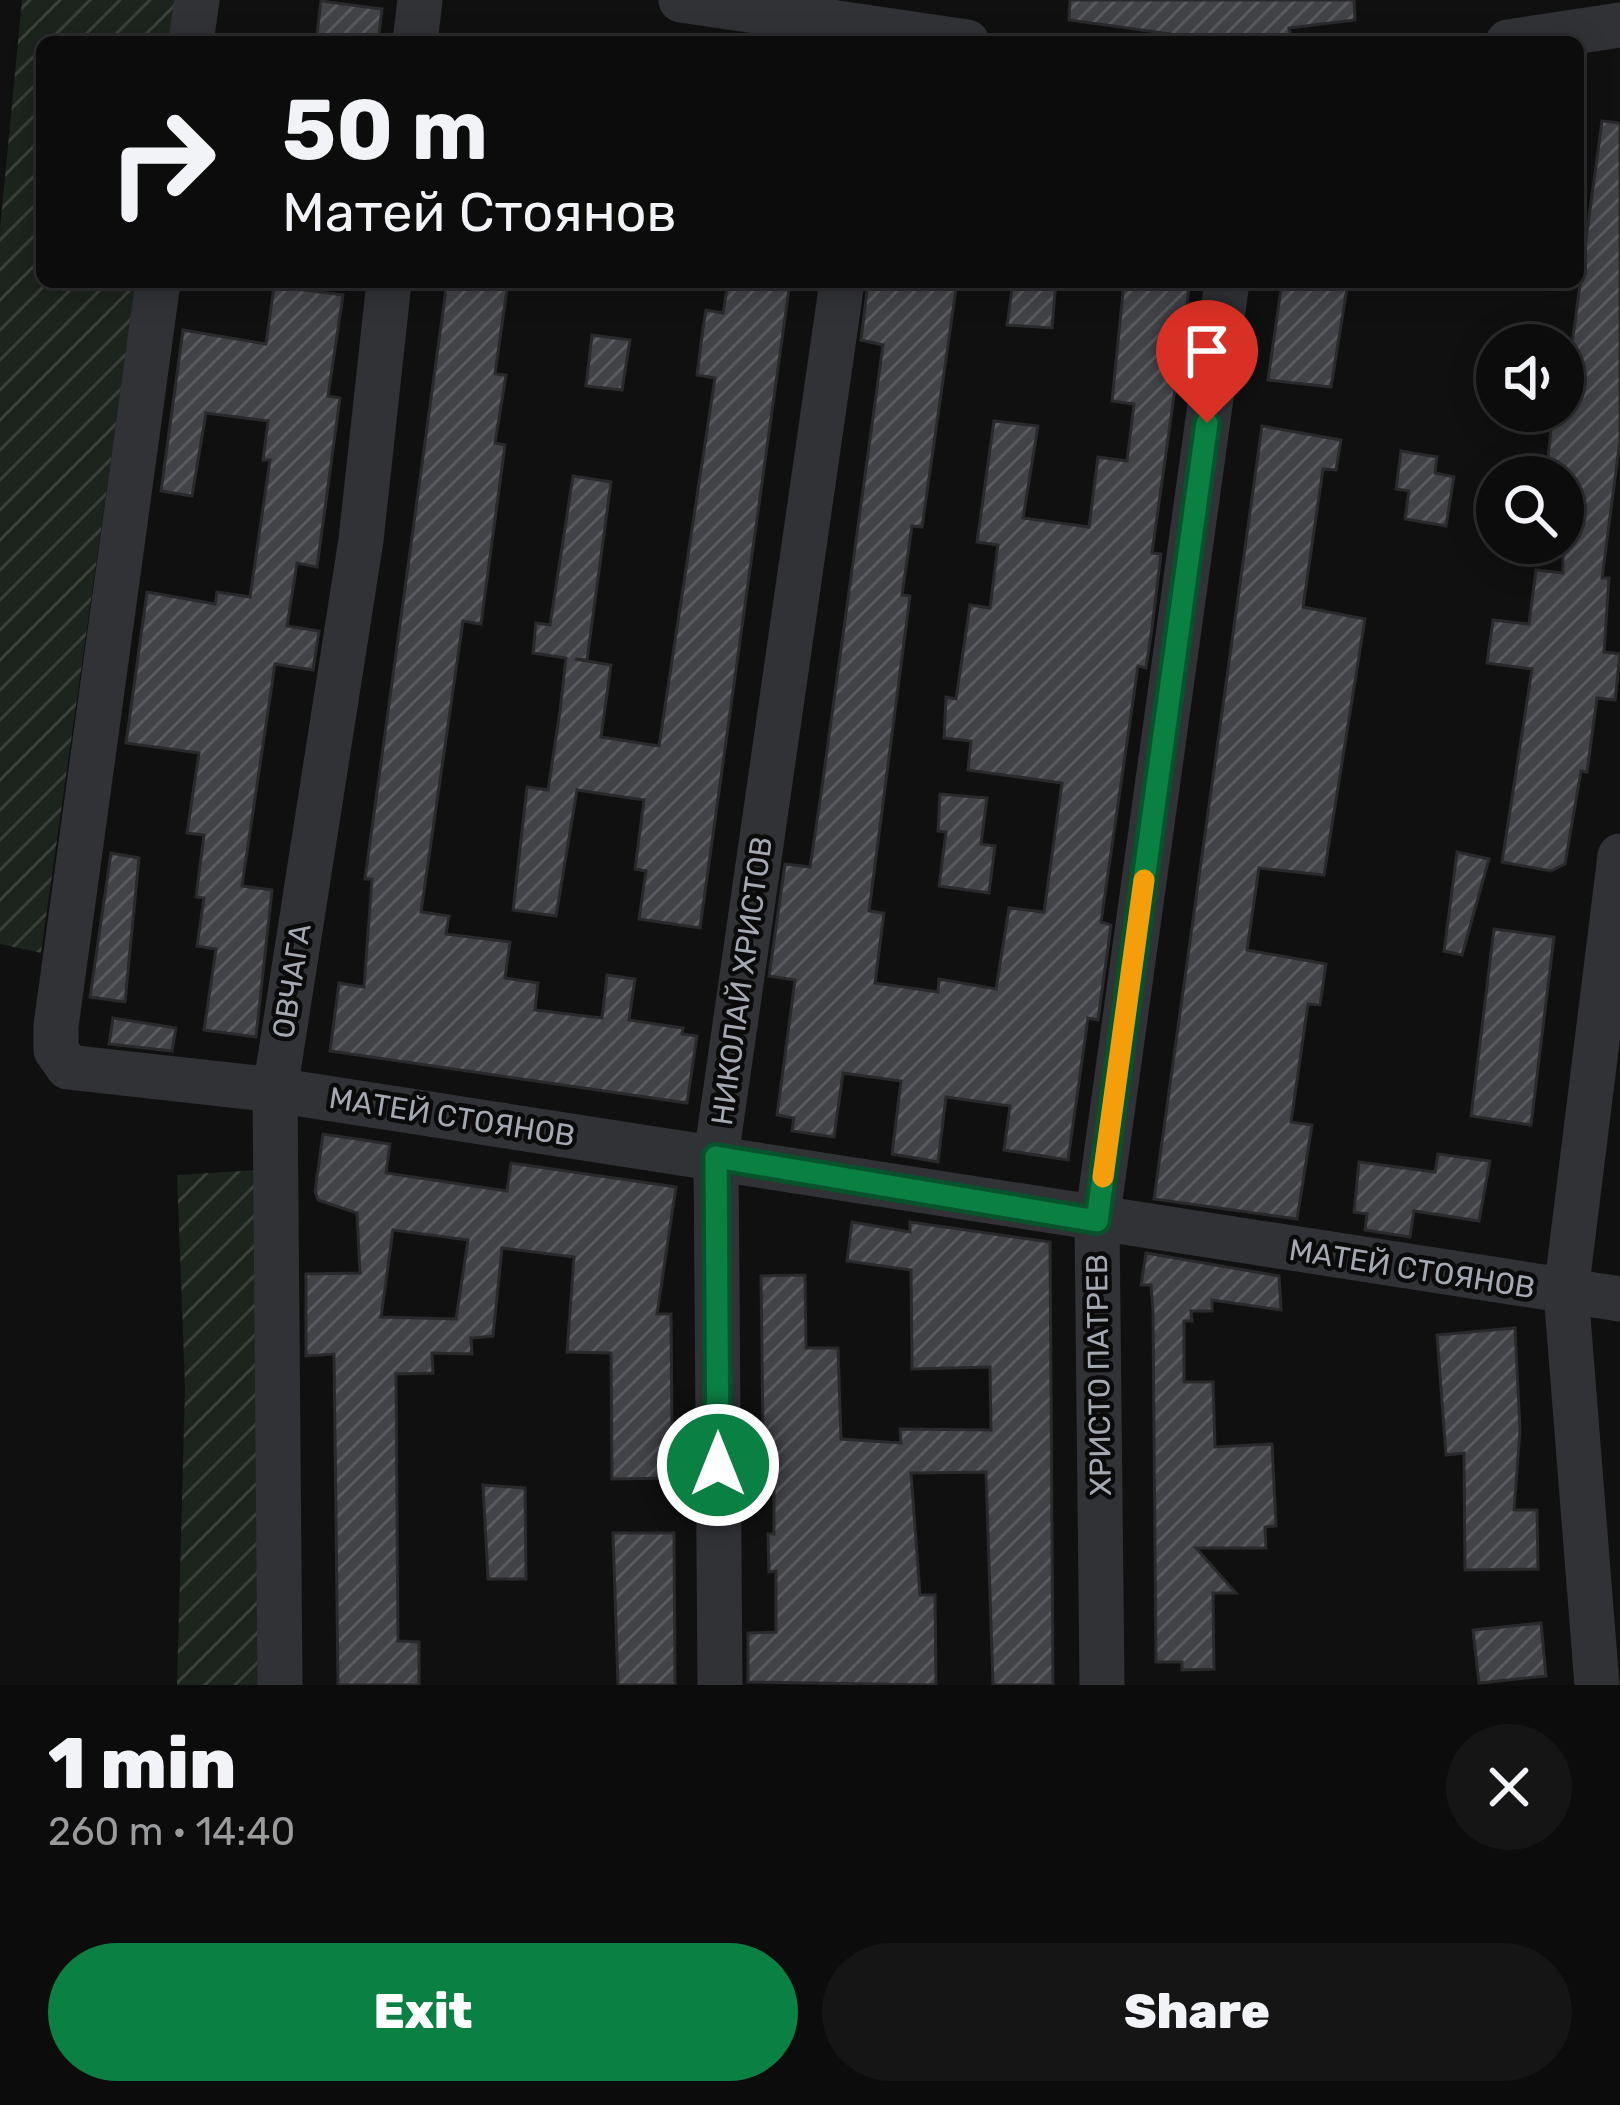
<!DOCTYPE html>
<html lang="en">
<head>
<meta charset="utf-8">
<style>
  :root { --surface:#0c0c0d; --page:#151516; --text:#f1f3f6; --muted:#9a9b9d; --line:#2c2c2e; --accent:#0b8043 }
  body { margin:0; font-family:Rubik,sans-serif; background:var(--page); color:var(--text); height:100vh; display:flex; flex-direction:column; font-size:45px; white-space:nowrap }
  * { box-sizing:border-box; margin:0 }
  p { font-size:39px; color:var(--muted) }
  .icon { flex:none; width:66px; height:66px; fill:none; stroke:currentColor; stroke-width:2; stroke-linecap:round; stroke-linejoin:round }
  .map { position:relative; height:1685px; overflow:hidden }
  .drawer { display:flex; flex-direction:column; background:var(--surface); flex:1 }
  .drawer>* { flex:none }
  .banner { position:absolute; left:36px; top:36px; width:1548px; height:252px; border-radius:18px; box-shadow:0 6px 30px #0003,0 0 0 3px var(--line); background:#0c0c0d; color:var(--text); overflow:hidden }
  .fabs { position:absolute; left:1476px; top:324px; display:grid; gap:24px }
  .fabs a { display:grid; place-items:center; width:108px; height:108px; border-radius:50%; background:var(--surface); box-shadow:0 6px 30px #0003,0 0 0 3px var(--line); font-size:60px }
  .pin { position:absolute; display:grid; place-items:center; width:102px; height:102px; color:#fff; margin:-123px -51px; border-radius:50% 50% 50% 0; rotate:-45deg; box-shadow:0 0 12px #0007 }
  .pin .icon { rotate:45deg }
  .me { position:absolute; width:132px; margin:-66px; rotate:0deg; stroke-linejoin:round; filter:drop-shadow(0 0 9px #0008) }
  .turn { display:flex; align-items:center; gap:42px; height:252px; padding:0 48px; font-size:54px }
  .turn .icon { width:156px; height:156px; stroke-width:2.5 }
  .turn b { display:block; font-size:84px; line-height:102px }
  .round { display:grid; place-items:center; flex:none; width:126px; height:126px; border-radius:63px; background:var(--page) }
  .head { display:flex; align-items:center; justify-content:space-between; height:204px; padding:0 48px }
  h1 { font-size:72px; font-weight:800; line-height:90px }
  .button { display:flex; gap:24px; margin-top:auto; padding:24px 48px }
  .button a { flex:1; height:138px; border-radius:72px; background:var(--accent); color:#fff; font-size:48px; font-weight:800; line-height:138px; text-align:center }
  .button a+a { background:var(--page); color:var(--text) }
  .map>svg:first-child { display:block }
</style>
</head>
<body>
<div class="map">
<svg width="1620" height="1685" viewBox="0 0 1620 1685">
  <defs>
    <pattern id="garden-furrows" width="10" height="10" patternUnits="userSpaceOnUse" patternTransform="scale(3)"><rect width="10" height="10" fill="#1d231d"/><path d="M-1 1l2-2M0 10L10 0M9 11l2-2" fill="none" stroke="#3b403b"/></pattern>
    <pattern id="building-hatch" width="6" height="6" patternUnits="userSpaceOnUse" patternTransform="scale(3)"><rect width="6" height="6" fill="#424347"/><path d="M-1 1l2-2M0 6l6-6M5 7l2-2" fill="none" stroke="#5a5b5f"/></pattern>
  </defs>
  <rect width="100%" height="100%" fill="#101011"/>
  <g fill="url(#garden-furrows)">
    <path d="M22,0H176L170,42H42V282H136L41,953L0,944V229Z"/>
    <path d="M256,1170L264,1685H177L185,1387L177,1175Z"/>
  </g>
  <g fill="url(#building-hatch)" stroke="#2a2a2d" stroke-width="3" fill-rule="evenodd">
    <path d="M1070,0H1354L1355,20L1289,28L1291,37L1228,42L1069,20Z"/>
    <path d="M321,1L382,9L378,42H316Z"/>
    <path d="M1602,121L1620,123V440L1602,578H1609L1604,652L1620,654L1615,700L1597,698L1587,772L1581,771L1565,864L1551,871L1502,862L1532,669L1487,663L1493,620L1529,624L1536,570L1563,573V477H1546L1553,411H1563Z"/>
    <path d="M447,282H508L495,374L506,375L495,443L505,445L481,624L463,621L421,912L449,916L446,934L510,942L505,978L538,983L535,1010L602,1018L607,975L635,979L629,1020L683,1028L682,1034L697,1036L687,1103L330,1051L339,983L364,987L372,879H365Z"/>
    <path d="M728,282H790L700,928L639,919L646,871L635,869L644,800L577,790L556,916L513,910L527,787L548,790L560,711L566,658L533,653L536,623L550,625L573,476L611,482L587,660L575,659L611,665L601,737L659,746L715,378L697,375L703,328L706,310L723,313Z"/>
    <path d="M868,282H957L922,527L912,526L902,595L910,596L869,911L884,913L875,983L938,992L939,979L996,989L1009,908L1044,912L1062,783L968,770L971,741L944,738L946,697L956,699L970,605L990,608L998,545L977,542L994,421L1038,426L1023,518L1089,527L1098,457L1127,461L1134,404L1112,401L1124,282H1190L1152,553L1161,554L1152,628L1146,668L1138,666L1101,922L1111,925L1098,1020L1088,1018L1068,1160L1004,1150L1010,1106L946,1097L938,1162L892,1154L901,1081L843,1073L834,1137L792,1131L794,1118L777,1115L795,980L769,976L785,864L810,867L821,794L883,345L861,340Z"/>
    <path d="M1013,282H1056L1052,328L1007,325Z"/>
    <path d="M1282,282H1348L1331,387L1268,380Z"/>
    <path d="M274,286L343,295L328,396L340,398L317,567L297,563L287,626L319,631L313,670L275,664L242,886L272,890L256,1037L204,1030L216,949L197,946L204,898L196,897L204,835L187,833L199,753L126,743L147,592L215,604L217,592L250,597L270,460H263L268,421L206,413L192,496L161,491L183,330L266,344Z"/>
    <path d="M592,335L630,340L622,390L586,386Z"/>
    <path d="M1262,426L1341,440L1336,470L1323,469L1303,607L1365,619L1324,875L1259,868L1247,950L1326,964L1320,1005L1308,1004L1291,1122L1312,1125L1297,1219L1154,1199Z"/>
    <path d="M1401,451L1437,457L1435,473L1454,477L1446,526L1405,519L1409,491L1396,489Z"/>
    <path d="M940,794L987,798L981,844L995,846L989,893L939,886L946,832L938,831Z"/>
    <path d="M1457,852L1489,859L1462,955L1444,951Z"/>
    <path d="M111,853L139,858L125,1002L90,997Z"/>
    <path d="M1494,929L1554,937L1531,1125L1471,1116Z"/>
    <path d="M113,1018L176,1028L172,1051L109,1044Z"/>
    <path d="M323,1134L390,1144L386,1173L507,1191L511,1163L676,1187L657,1314H671L672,1432H691V1463H673L674,1478L612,1479L611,1353L567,1352L574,1257L502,1248L493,1336L471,1338L472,1354L432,1353L433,1373L396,1374L398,1641L419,1642V1685H338L334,1354L306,1356V1274L360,1273L357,1213L318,1200L315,1191ZM393,1230L468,1240L456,1319L381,1317Z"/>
    <path d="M1438,1154L1490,1161L1479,1221L1414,1211L1410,1237L1365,1230L1367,1214L1354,1212L1359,1162L1435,1172Z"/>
    <path d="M852,1222L910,1232V1222L1050,1242L1053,1685H993L986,1472L911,1473L920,1595H935L936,1685L748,1682V1633L776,1632V1571L769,1572L768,1534H774V1477H746V1436H763L761,1276L805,1275L806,1348H838L841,1439L901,1443L900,1429L991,1430L990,1367L912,1369L911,1270L847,1261Z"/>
    <path d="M1146,1253L1279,1276L1281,1310L1212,1300V1311H1191L1192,1321H1184V1382H1213L1215,1447L1272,1444L1276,1526L1265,1527L1266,1548H1196L1236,1593H1213L1214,1669L1182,1670V1662H1156L1153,1312L1151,1285H1141Z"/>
    <path d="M1515,1328L1520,1430L1514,1510H1537L1538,1569L1465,1570L1464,1453L1446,1455L1437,1335Z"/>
    <path d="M483,1485L525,1488L526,1579H488Z"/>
    <path d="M613,1533H674L675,1685H618Z"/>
    <path d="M1541,1623L1546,1676L1479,1683L1473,1630Z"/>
  </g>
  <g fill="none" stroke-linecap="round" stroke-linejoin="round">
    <g stroke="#313236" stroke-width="45">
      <path d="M681,0L967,42"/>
      <path d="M191,42L197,0"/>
      <path d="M415,42L420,0"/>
      <path d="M1508,42L1620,25"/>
      <path d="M158,282L56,1026V1050L68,1067L275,1090L1620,1299"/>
      <path d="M280,1685L275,1090L361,540L389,282"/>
      <path d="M720,1685L716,1157L842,282"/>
      <path d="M1102,1685L1097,1221L1227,282"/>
      <path d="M1597,1685L1566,1292L1620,856"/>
    </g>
  </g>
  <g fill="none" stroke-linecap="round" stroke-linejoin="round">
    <defs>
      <path id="route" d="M718,1465L716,1157L1097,1221L1207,423"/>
    </defs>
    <use href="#route" stroke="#07532c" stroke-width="30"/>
    <use href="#route" stroke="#0b8043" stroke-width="21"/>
    <path stroke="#f59e0b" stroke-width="21" d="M1103,1177L1144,880"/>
  </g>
  <g text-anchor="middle" stroke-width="9" stroke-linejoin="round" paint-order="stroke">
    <g font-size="30" fill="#a3a8b1" stroke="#0b0b0c">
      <text transform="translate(292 981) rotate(-81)" y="10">ОВЧАГА</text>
      <text transform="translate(742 981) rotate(-82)" y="10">НИКОЛАЙ ХРИСТОВ</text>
      <text transform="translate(452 1117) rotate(9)" y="10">МАТЕЙ СТОЯНОВ</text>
      <text transform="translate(1412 1269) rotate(9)" y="10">МАТЕЙ СТОЯНОВ</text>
      <text transform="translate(1099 1375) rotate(-91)" y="10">ХРИСТО ПАТРЕВ</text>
    </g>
  </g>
</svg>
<div class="fabs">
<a><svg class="icon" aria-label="sound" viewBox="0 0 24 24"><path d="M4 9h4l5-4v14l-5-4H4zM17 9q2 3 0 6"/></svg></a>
<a><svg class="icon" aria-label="search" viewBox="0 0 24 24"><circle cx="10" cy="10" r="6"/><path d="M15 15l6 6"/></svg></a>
</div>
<div class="pin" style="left:1207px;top:423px;background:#d93025"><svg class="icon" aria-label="arrive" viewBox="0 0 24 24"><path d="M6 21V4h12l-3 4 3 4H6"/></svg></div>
<svg class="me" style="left:718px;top:1465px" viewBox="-20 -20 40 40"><circle r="17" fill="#0b8043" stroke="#fff" stroke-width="3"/><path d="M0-11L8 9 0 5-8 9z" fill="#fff"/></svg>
<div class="banner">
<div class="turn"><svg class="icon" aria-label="right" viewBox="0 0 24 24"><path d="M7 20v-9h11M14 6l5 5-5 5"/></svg><div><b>50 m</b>Матей Стоянов</div></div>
</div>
</div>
<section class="drawer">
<div class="head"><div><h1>1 min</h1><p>260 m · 14:40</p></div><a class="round"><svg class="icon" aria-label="close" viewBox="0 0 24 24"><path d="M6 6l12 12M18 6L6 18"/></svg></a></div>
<div class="button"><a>Exit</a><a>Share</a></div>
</section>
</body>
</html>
